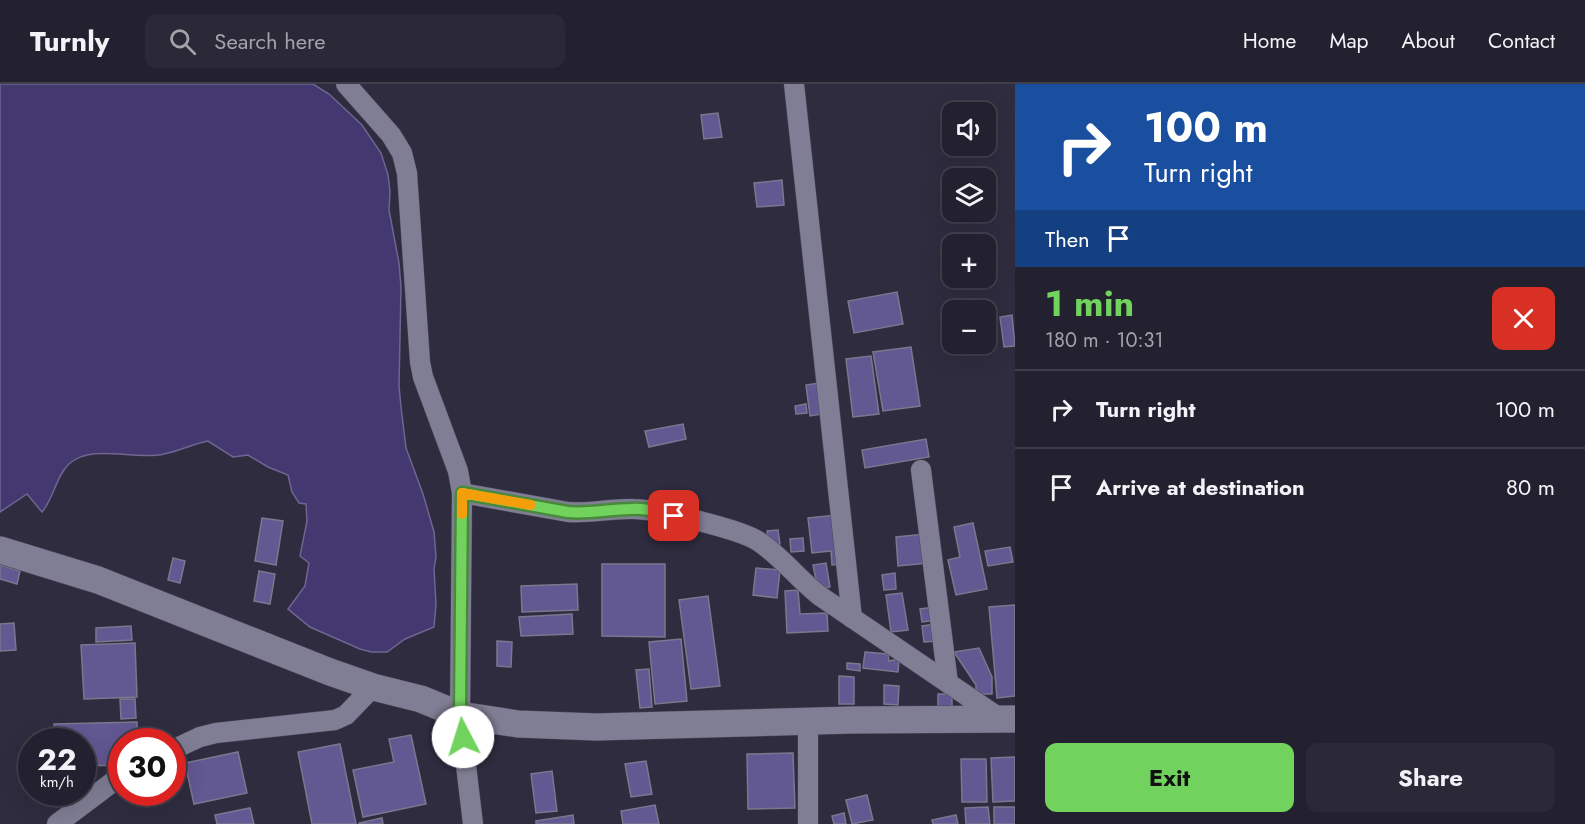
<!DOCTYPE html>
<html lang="en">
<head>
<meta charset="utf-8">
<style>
  :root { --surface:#23212f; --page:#2b2937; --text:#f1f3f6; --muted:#a3a3aa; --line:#403e4b; --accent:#71d35e }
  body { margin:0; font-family:Jost,sans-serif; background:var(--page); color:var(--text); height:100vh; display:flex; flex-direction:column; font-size:22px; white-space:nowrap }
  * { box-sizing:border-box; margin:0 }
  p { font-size:20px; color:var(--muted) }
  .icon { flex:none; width:33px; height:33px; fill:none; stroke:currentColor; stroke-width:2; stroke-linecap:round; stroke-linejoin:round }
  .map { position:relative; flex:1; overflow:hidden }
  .drawer { display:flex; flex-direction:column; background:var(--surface); width:570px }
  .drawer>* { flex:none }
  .guide { background:#1a4fa0; color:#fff; overflow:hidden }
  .fabs { position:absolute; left:942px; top:18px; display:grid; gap:12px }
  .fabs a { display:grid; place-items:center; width:54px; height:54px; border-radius:12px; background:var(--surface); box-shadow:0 6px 24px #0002,0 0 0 2px var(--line); font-size:30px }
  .speed { position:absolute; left:18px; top:644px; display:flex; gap:12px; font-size:30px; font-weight:700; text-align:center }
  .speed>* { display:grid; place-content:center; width:78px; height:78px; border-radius:50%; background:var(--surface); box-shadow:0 6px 24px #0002,0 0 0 2px var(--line); line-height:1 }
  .speed small { font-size:15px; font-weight:400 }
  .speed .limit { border:9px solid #d22; background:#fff; color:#111 }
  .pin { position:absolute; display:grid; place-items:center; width:51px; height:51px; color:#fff; margin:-26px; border-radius:12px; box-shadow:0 3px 9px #0006 }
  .me { position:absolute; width:66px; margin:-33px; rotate:355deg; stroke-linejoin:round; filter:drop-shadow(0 0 4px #0008) }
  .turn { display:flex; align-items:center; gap:21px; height:126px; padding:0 30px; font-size:27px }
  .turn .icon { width:78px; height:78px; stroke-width:2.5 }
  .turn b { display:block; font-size:42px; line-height:51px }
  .then { display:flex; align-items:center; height:57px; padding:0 30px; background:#0003; gap:12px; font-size:22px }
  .round { display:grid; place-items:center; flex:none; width:63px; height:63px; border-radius:12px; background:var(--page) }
  .summary { display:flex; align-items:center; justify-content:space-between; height:102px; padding:0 30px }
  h1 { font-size:36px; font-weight:700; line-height:45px; color:var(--accent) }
  .button { display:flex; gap:12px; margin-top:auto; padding:12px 30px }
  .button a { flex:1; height:69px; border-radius:12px; background:var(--accent); color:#111; font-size:24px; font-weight:700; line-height:69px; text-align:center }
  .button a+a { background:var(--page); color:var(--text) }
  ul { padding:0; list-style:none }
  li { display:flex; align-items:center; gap:18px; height:78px; padding:0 30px; border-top:2px solid var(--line) }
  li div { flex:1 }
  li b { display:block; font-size:22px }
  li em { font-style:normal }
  header { display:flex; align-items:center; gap:36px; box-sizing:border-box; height:84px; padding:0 30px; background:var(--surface); border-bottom:2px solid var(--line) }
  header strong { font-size:28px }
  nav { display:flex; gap:33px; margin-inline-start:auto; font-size:21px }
  .search { width:420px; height:54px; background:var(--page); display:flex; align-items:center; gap:15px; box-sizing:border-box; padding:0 21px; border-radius:12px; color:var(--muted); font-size:22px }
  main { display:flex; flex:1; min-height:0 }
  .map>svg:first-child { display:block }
</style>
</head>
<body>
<header>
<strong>Turnly</strong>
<div class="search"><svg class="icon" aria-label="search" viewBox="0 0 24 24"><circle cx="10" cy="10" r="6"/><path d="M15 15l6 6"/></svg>Search here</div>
<nav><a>Home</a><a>Map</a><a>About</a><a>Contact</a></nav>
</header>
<main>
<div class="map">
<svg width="1015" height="740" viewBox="0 0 1015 740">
  <rect width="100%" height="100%" fill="#2f2c3f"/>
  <path fill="#43386f" stroke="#6e6691" stroke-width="1.5" d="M0,0H313L329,10L362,41L381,69L388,91L390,107L389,126L399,179L401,203L399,302L401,323L406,364L423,410L434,448L436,473L434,485L436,520L434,543L405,555L387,568H371L360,565L310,543L288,525L305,502L309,479L300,472L307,437L306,420L299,419L292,408L288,391L268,383L248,371L233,373L208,357C193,360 179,367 164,370C135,377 92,359 69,380C56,392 54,414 42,428L27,410L0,428Z"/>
  <g fill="#625892" stroke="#7a788e" stroke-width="1.5">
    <path d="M718,29L722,53L704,55L701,31Z"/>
    <path d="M782,96L784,121L757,123L754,99Z"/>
    <path d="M897,208L903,240L854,249L848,217Z"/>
    <path d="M1012,231L1015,262L1004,263L1000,233Z"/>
    <path d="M911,263L920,322L883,327L873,268Z"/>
    <path d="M871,272L879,330L853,333L846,275Z"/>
    <path d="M824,298L829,329L810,332L806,301Z"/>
    <path d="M806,320L807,329L796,330L795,322Z"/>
    <path d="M683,340L686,355L649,363L645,347Z"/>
    <path d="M926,355L929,373L865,384L862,366Z"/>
    <path d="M837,431L843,480L832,481L831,467L812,469L808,434Z"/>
    <path d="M262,434L283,437L276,481L255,477Z"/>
    <path d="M973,439L987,505L956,511L948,476L960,473L954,443Z"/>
    <path d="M778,446L780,460L769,461L767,447Z"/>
    <path d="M925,450L928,479L898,482L896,453Z"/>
    <path d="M803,454L804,467L791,468L790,455Z"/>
    <path d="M1010,463L1013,478L988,482L985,467Z"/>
    <path d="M173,474L185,477L180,499L168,496Z"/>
    <path d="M826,479L830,503L818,505L813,481Z"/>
    <path d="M602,480H665V553L602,552Z"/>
    <path d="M0,481L20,487L17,500L0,495Z"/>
    <path d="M756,484L780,486L777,514L753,511Z"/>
    <path d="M259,487L275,490L270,520L254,517Z"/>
    <path d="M895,489L896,505L884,506L882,491Z"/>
    <path d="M577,500L578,526L522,528L521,502Z"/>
    <path d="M798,506L800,530L827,529L828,547L787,549L785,507Z"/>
    <path d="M902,509L908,546L891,548L886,511Z"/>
    <path d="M708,512L720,602L691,605L679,516Z"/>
    <path d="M1015,521V612L997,614L989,523Z"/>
    <path d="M935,523L936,536L922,538L920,525Z"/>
    <path d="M572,530L573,550L521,552L519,533Z"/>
    <path d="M14,539L16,566L0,567V540Z"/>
    <path d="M936,540L938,557L924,558L922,542Z"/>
    <path d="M131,542L132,556L96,558V544Z"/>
    <path d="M681,555L687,617L655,620L649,558Z"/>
    <path d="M497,557L512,558L511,583L497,582Z"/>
    <path d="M135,559L137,613L84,615L81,561Z"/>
    <path d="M979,564L992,593V610H976V601L954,568Z"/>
    <path d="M865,568L888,570L889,577L899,575L898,588L863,584Z"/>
    <path d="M847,579L860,580V587L847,585Z"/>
    <path d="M649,585L652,623L640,624L636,586Z"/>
    <path d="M839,592L854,593V620H839Z"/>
    <path d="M884,601L899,602L898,621L884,620Z"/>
    <rect x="938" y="610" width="14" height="13"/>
    <path d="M120,615H135L136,634L121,635Z"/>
    <path d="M137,638V657H122V681L82,682V657H55L54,640Z"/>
    <path d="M411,651L426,720L363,733L353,686L394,678L389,655Z"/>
    <path d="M340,660L356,740H312L298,668Z"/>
    <path d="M238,668L247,709L194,720L185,679Z"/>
    <path d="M793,669L795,724L748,725L747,670Z"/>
    <path d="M1015,673V717L993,718L991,674Z"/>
    <path d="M961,675H986L987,718H962Z"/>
    <path d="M646,677L652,710L631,713L625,680Z"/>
    <path d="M552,687L557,727L536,729L531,690Z"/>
    <path d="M867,711L873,736L852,740L846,716Z"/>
    <path d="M655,721L659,740H623L621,727Z"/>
    <path d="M988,723L990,740H966L965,724Z"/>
    <rect x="994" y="723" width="21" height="17"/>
    <path d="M250,724L254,740H217L215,731Z"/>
    <path d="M844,729L846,740H834L832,732Z"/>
    <path d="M573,731L574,740H536V737Z"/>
    <path d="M956,731L958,740H933L932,736Z"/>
    <path d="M382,734L383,740H359V739Z"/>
  </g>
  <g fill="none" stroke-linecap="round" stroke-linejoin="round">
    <defs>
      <g id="street">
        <path d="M346,0L391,51L402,69L407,89L420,278L423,293L458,387L462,409L460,631L473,740"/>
        <path d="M794,0L852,534"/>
        <path d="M921,386L948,599"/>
        <path d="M462,409L568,428C590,430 611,424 633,425C656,425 739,445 758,457C781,472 798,495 820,512L1001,635"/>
        <path d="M172,666L200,653L216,649L335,636L346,631L373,603"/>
        <path d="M57,740L122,691"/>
        <path d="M808,740V638"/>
      </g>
      <path id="secondary" d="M0,466L98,496L330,588L373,603L421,615L460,631L518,640L596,643L852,636L1015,635"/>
    </defs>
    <use href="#street" stroke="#4c495a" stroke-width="21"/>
    <use href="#secondary" stroke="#4c495a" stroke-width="28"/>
    <use href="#street" stroke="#807e94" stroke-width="20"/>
    <use href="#secondary" stroke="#807e94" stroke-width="27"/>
  </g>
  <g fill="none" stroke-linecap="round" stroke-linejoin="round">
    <defs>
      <path id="route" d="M463,653L460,631L462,409L568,428C590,430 610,425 631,425C646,424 660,428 674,432"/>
    </defs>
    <use href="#route" stroke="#49893d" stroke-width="15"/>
    <use href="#route" stroke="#71d35e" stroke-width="10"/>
    <path stroke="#f59e0b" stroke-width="10" d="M462,430V409L531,421"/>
  </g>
</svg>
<div class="fabs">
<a><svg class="icon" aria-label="sound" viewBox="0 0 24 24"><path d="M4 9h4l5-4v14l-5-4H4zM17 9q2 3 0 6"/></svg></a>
<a><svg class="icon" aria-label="layers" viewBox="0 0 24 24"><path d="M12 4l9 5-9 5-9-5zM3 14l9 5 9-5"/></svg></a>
<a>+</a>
<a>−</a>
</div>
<div class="speed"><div>22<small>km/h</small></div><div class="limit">30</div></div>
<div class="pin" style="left:674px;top:432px;background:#d93025"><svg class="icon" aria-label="arrive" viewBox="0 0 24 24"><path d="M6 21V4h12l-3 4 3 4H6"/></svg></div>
<svg class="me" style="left:463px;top:653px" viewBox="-20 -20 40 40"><circle r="19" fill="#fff"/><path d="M0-13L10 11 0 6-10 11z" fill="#71d35e"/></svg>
</div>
<section class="drawer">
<div class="guide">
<div class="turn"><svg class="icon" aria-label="right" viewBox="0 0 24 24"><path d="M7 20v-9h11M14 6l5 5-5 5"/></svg><div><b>100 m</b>Turn right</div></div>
<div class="then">Then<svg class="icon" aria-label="arrive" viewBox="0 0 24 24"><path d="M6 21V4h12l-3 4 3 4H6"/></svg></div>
</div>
<div class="summary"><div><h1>1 min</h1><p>180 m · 10:31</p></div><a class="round" style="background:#d93025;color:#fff"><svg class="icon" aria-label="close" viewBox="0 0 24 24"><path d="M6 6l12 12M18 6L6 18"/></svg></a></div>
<ul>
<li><svg class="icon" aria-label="right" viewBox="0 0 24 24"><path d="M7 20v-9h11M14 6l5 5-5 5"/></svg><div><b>Turn right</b></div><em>100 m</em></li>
<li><svg class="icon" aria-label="arrive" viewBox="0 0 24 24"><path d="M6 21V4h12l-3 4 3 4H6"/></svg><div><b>Arrive at destination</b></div><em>80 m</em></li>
</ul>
<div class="button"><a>Exit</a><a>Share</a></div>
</section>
</main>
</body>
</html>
